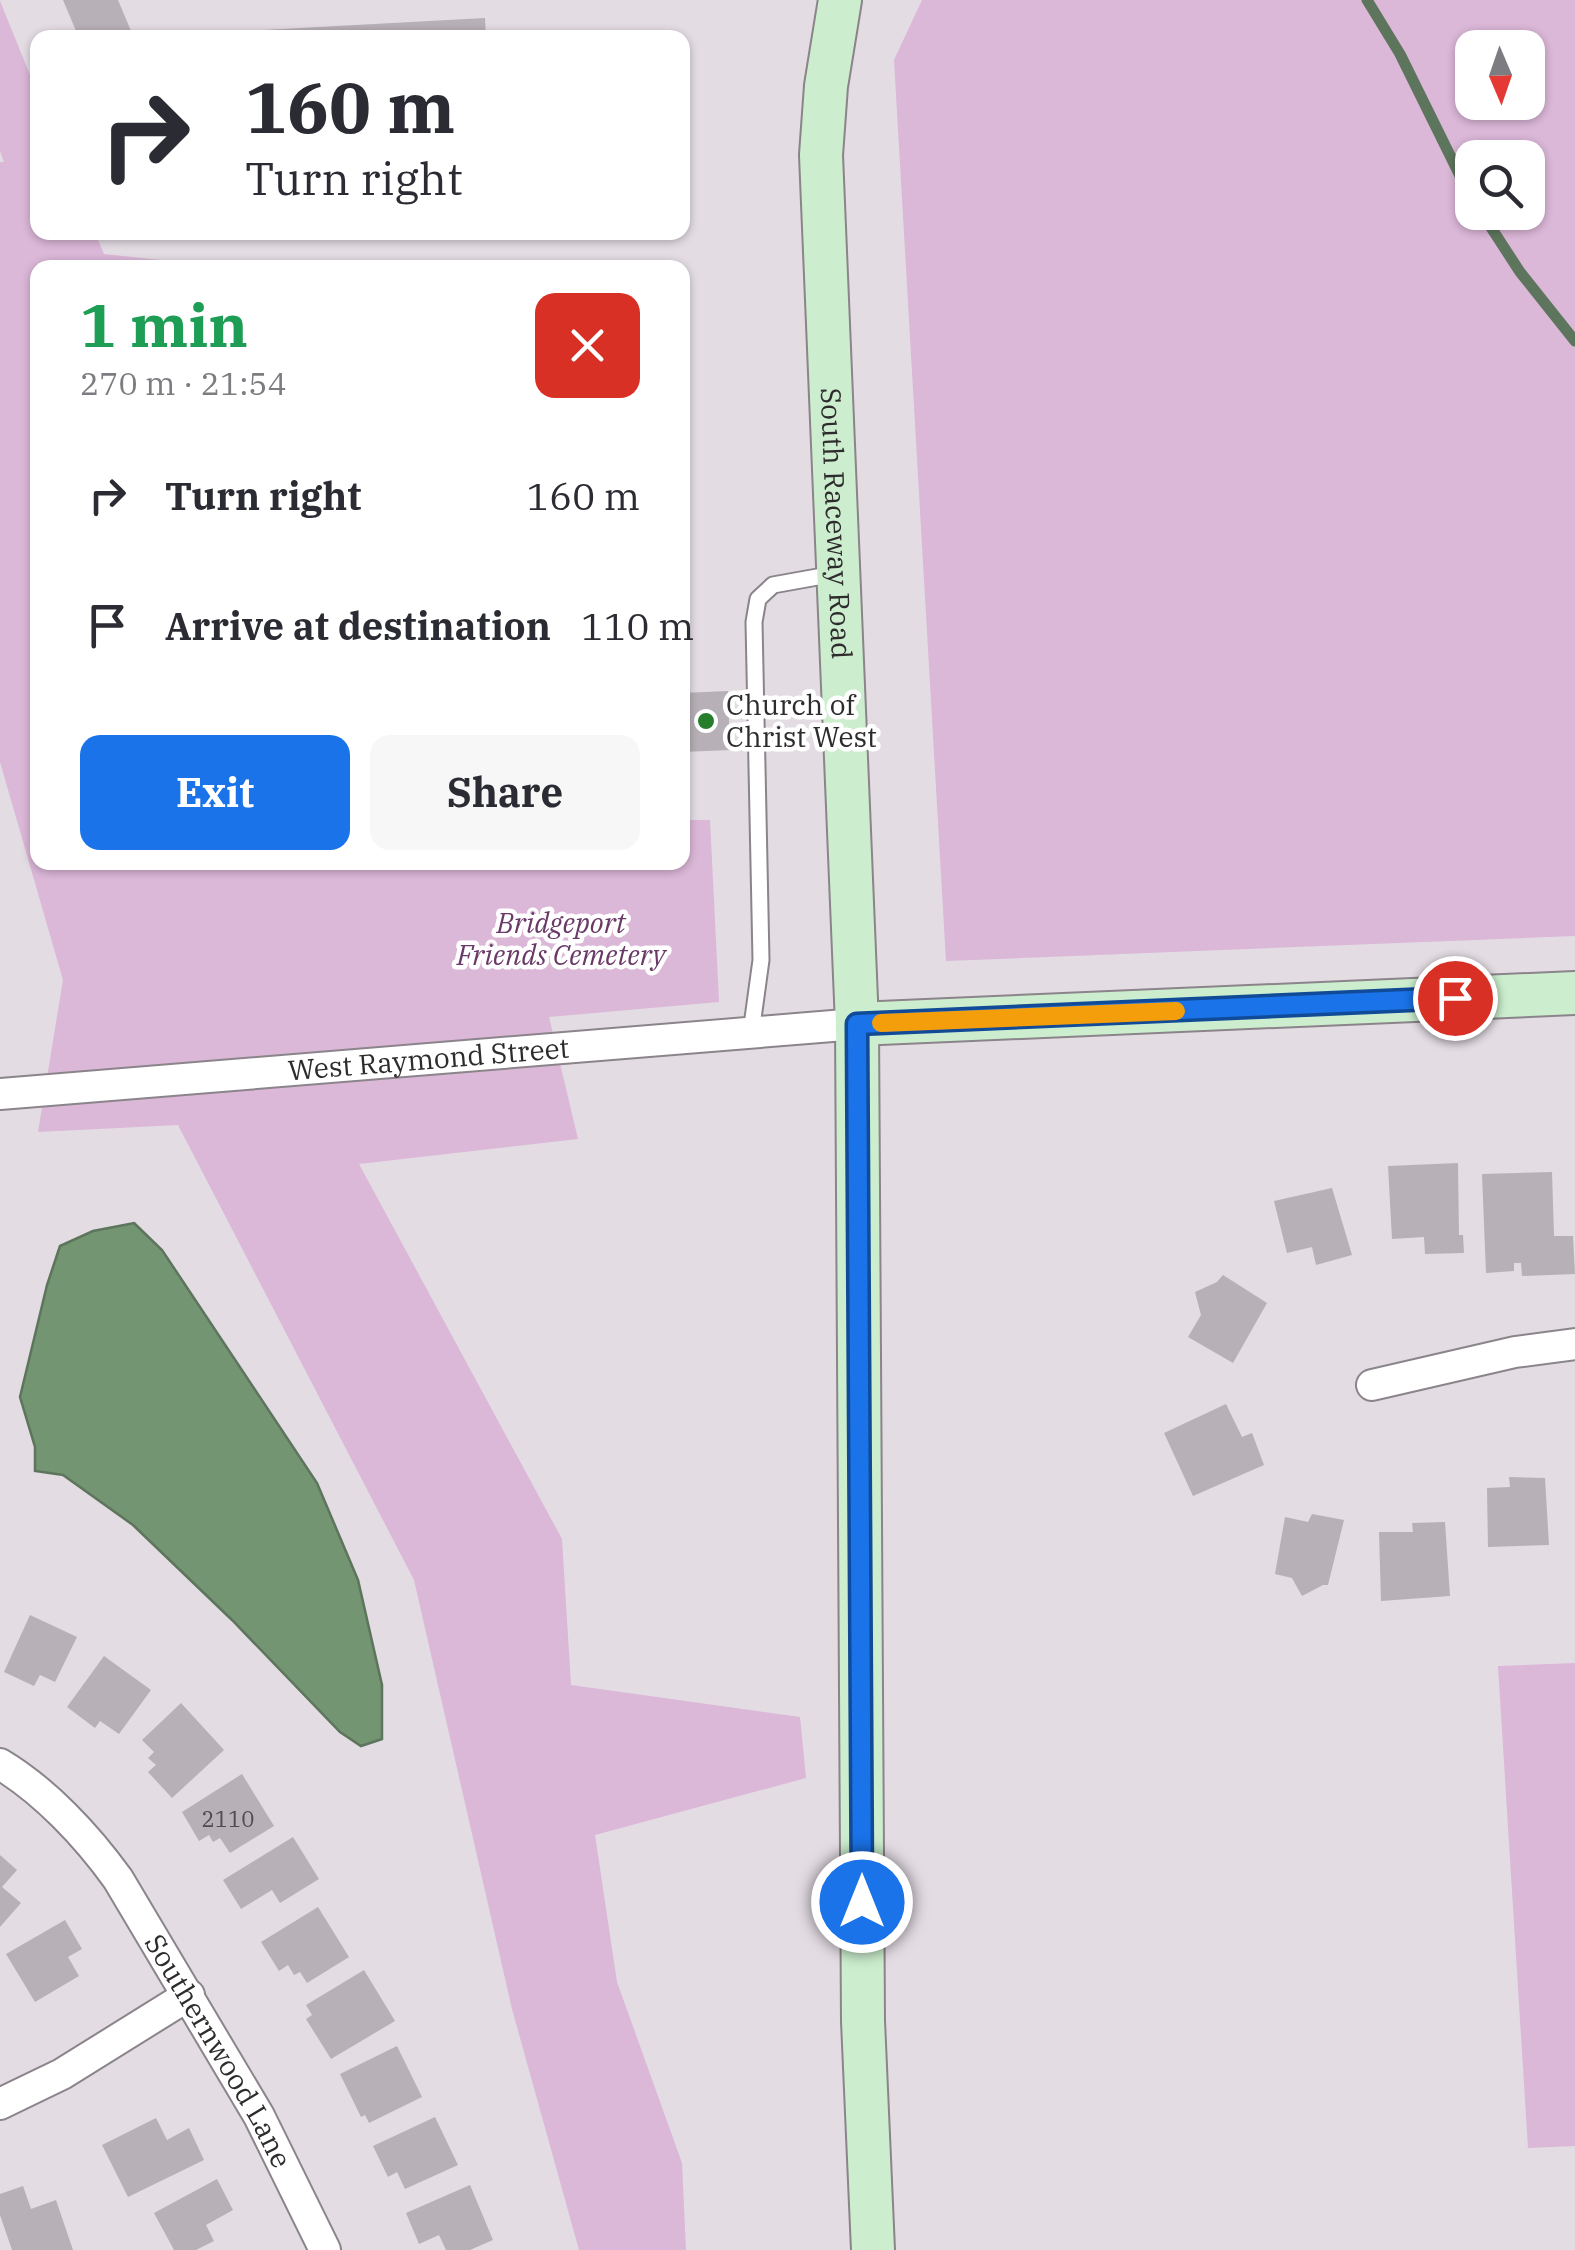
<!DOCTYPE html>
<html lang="en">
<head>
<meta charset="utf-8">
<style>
  :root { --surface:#fff; --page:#f7f7f7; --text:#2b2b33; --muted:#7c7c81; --accent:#1a73e8 }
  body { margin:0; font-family:"IBM Plex Serif",serif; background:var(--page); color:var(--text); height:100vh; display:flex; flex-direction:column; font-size:38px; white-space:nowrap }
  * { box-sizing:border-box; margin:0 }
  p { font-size:32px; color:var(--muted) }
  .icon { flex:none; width:55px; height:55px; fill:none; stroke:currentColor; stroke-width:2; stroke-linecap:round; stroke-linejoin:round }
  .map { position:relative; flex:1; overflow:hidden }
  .sheet { position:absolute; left:30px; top:260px; width:660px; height:610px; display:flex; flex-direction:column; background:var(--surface); border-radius:20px; box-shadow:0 2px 8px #0004 }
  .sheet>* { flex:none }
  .top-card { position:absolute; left:30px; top:30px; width:660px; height:210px; border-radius:20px; box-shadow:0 2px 8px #0004; background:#fff; color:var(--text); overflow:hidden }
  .needle { width:65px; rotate:178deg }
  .controls { position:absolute; left:1455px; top:30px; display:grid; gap:20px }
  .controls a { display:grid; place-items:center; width:90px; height:90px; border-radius:20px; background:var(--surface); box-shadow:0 2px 8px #0004; font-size:50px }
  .pin { position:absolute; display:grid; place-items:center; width:85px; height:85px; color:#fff; margin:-42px; border:5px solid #fff; border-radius:50%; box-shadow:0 2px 10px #0007 }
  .me { position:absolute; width:110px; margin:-55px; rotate:0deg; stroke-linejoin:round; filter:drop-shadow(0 0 8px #0008) }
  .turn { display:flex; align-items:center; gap:35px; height:210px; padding:0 50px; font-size:45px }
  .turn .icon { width:130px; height:130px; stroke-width:2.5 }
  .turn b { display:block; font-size:70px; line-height:85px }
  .round { display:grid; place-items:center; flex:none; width:105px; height:105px; border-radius:20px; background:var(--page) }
  .summary { display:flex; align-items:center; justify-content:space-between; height:170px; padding:0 50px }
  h1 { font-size:60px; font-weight:800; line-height:75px; color:#1e9e55 }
  .cta { display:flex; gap:20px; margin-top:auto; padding:20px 50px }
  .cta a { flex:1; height:115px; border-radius:20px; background:var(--accent); color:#fff; font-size:40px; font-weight:800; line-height:115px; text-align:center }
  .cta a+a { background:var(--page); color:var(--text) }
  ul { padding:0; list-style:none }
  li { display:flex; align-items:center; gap:30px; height:130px; padding:0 50px }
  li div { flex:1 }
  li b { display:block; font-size:38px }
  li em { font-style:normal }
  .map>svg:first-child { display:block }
</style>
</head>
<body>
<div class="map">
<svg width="1575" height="2250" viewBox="0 0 1575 2250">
  <rect width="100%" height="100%" fill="#e3dce3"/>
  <g fill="#dbb7d8" fill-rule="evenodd">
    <path d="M922,0H1575V936L946,961L894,60ZM1472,48H1528V102H1472ZM1472,158H1528V212H1472Z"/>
    <path d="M0,1L37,92L38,232L95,233L104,254L161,260L165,267L38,268V862H682L683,820H710L719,1002L549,1017L578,1139L359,1164L562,1539L571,1685L800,1717L806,1778L595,1835L617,1982L682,2163L686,2250H579L512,2009L414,1580L178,1125L38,1132L63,980L0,762V162H4L0,151Z"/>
    <path d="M1575,1663V2146L1528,2148L1498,1666Z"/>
  </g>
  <path fill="#739572" stroke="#5e755d" stroke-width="2.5" d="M134,1223L162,1250L317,1483L358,1580L382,1685V1739L361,1746L340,1732L232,1620L133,1525L63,1475L35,1471V1447L20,1397L47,1285L60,1246L93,1231Z"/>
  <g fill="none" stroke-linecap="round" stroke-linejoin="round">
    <g stroke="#5e755d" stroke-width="11">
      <path d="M1367,0L1400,54L1472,200"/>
      <path d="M1481,212L1520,272L1575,341"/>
    </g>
  </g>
  <g fill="#b7b0b6">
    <path d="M63,0H118L134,38H79Z"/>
    <path d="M485,18L486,38H188V34Z"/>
    <path d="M728,691L730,750L682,752V693Z"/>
    <path d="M1458,1163L1459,1235H1463L1464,1253L1425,1254L1424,1237L1392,1239L1388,1166Z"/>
    <path d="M1552,1172L1554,1236H1573L1575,1274L1522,1276L1521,1263H1514V1271L1486,1273L1482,1174Z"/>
    <path d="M1332,1188L1352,1255L1316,1265L1312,1247L1287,1253L1274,1201Z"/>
    <path d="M1223,1275L1267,1303L1233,1363L1188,1337L1201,1315L1195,1292L1217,1282Z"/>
    <path d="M1226,1404L1242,1437L1252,1433L1264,1465L1193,1496L1164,1433Z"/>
    <path d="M1509,1477L1545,1478L1549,1545L1488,1547L1487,1488L1510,1487Z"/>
    <path d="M1312,1514L1344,1520L1328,1585H1323L1302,1596L1292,1578L1275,1574L1285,1517L1308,1522Z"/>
    <path d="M1445,1522L1450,1596L1381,1601L1379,1532H1413L1412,1523Z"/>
    <path d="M30,1615L77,1637L55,1682L40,1675L34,1686L4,1672Z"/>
    <path d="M104,1656L151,1690L119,1734L100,1721L95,1728L67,1707Z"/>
    <path d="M181,1703L224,1750L172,1798L148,1772L156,1765L148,1758L154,1752L142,1740Z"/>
    <path d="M242,1774L274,1826L230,1853L220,1838L213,1842L209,1835L199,1841L182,1812Z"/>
    <path d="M293,1837L319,1879L280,1903L272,1890L241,1909L223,1880Z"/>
    <path d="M0,1855L17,1870L2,1887L21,1903L0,1927Z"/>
    <path d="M318,1907L349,1957L307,1983L300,1972L294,1975L288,1965L279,1971L261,1942Z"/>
    <path d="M65,1920L82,1949L68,1957L79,1976L35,2002L6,1954Z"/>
    <path d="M364,1970L395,2021L331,2059L306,2019L312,2015L306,2005Z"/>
    <path d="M397,2046L422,2097L369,2123L365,2115L361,2117L340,2074Z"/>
    <path d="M435,2117L458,2165L405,2189L397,2172L388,2177L373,2146Z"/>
    <path d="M156,2118L167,2140L189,2128L204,2160L128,2197L102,2145Z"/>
    <path d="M217,2179L233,2210L206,2225L214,2241L196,2250H174L154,2213Z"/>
    <path d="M470,2185L493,2240L470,2250H446L439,2235L419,2244L406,2213Z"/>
    <path d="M23,2186L31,2209L56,2200L73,2250H12L0,2215V2194Z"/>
  </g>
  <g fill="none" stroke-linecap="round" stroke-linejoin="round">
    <defs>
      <path id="lane" d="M751,1033L761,960L754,622L758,599L773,585L834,574"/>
      <g id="street">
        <path id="s1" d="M0,1094L857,1024"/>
        <path d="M1372,1385L1515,1352L1575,1344"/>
        <path id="s2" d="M0,1764C45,1791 87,1836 118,1879L259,2116L325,2250"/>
        <path d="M0,2104L62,2074L189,1995"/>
      </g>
      <g id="secondary">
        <path id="s3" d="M840,0L826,86L821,155L857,1024L863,2021L873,2250"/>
        <path d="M857,1024L1575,993"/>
      </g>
    </defs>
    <use href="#lane" stroke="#8b848a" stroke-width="19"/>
    <use href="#street" stroke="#8b848a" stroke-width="34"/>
    <use href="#secondary" stroke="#8b848a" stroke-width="46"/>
    <use href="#lane" stroke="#fff" stroke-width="15"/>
    <use href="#street" stroke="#fff" stroke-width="30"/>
    <use href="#secondary" stroke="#cceece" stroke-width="42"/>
  </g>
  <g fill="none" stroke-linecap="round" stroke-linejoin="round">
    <defs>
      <path id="route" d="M862,1902L857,1024L1455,998"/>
    </defs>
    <use href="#route" stroke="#114b97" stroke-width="25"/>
    <use href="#route" stroke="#1a73e8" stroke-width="18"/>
    <path stroke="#f59e0b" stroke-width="18" d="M881,1023L1176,1011"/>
  </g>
  <circle fill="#267d2b" stroke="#fff" stroke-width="4" cx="706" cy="721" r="10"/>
  <g text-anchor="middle" stroke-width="9" stroke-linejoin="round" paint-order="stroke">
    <g font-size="22" fill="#504c4f">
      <text x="228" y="1827">2110</text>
    </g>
    <g font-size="28" fill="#2e2b2d" stroke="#fff">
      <text dy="10" stroke="none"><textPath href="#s3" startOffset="525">South Raceway Road</textPath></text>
      <text dy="10" stroke="none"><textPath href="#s1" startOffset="430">West Raymond Street</textPath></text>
      <text dy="10" stroke="none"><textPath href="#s2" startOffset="365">Southernwood Lane</textPath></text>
    </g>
    <g font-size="28" fill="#2e2b2d" stroke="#fff" text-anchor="start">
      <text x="726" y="715">Church of<tspan x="726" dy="32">Christ West</tspan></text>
    </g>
    <g font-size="28" font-style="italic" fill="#693967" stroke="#fff">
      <text x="561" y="933">Bridgeport<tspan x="561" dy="32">Friends Cemetery</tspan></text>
    </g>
  </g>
</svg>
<div class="controls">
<a><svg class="needle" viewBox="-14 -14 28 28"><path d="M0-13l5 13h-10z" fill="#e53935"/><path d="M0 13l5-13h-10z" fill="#7c7c81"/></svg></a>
<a><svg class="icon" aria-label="search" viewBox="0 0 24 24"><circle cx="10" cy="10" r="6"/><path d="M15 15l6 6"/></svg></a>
</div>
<div class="pin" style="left:1455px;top:998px;background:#d93025"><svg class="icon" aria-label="arrive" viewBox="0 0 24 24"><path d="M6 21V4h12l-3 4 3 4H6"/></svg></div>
<svg class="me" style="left:862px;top:1902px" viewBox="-20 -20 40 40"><circle r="17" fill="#1a73e8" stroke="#fff" stroke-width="3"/><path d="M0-11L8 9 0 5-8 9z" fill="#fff"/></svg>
<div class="top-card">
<div class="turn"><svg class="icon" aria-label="right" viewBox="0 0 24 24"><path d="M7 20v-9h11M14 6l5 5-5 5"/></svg><div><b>160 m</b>Turn right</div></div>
</div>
<section class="sheet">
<div class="summary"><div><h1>1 min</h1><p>270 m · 21:54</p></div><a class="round" style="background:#d93025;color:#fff"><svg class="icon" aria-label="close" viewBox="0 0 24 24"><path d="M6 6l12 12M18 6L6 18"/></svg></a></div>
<ul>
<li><svg class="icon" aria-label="right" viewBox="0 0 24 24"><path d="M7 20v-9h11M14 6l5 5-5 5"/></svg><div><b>Turn right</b></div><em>160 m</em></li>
<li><svg class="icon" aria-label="arrive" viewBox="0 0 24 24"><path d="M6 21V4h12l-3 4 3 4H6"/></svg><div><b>Arrive at destination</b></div><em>110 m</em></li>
</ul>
<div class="cta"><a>Exit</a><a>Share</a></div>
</section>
</div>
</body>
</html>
